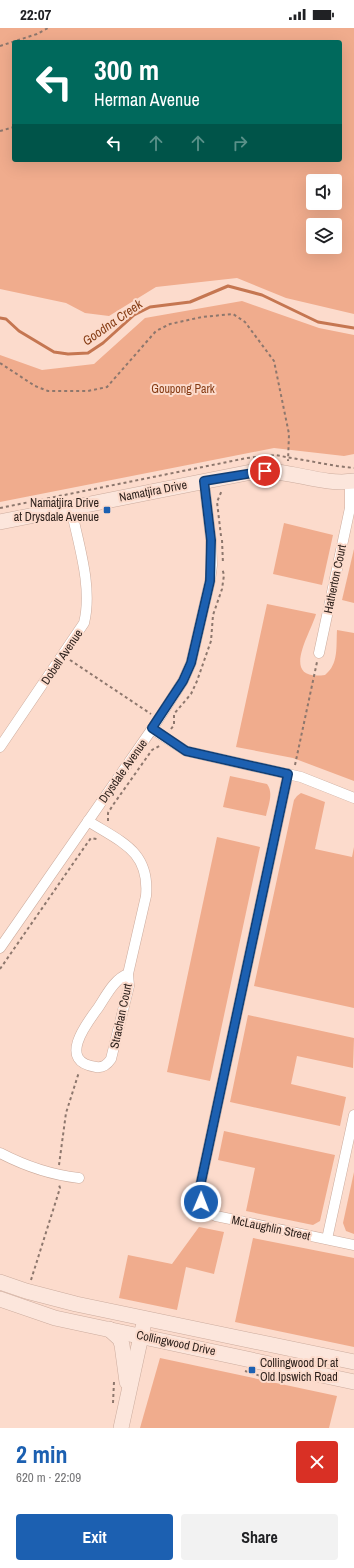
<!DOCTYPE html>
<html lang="en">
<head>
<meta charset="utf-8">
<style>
  :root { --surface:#fff; --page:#f2f2f2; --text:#202124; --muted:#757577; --accent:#1c60b1 }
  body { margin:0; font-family:"Archivo Narrow",sans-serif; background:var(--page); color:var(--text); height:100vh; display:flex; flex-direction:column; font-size:15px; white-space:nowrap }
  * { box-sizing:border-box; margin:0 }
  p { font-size:13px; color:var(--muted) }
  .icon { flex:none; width:22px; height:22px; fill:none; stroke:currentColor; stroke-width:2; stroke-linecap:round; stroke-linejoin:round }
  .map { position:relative; height:1400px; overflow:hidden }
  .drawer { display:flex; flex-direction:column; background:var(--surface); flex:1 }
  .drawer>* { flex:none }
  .banner { position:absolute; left:12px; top:12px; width:330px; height:122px; border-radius:4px; box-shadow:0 4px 16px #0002; background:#00695c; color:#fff; overflow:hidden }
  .buttons { position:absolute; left:306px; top:146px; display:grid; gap:8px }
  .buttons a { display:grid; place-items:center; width:36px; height:36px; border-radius:4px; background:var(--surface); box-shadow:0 4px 16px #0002; font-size:20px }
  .pin { position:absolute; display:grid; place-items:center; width:34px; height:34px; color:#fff; margin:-17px; border:2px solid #fff; border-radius:50%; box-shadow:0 1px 4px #0007 }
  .me { position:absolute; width:44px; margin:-22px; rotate:1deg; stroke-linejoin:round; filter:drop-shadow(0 0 3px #0008) }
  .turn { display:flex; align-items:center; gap:14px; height:84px; padding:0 16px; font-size:18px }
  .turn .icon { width:52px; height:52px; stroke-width:2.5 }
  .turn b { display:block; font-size:28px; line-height:34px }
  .lanes { display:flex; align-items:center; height:38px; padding:0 16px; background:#0003; justify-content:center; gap:20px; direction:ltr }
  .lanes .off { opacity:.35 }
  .round { display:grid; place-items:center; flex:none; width:42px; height:42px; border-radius:4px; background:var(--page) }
  .overview { display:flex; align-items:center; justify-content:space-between; height:68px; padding:0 16px }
  h1 { font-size:24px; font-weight:800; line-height:30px; color:var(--accent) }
  .button { display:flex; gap:8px; margin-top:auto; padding:8px 16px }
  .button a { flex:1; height:46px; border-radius:4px; background:var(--accent); color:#fff; font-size:16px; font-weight:800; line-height:46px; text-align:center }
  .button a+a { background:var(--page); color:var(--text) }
  .status { display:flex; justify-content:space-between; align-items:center; height:28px; padding:0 20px; background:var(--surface); direction:ltr }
  .status svg { height:11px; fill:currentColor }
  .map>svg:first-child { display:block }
</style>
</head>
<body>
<div class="status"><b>22:07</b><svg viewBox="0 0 49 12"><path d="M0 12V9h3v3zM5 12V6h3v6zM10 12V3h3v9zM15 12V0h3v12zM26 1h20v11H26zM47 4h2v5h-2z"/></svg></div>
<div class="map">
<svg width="354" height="1400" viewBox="0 0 354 1400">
  <rect width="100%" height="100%" fill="#fcdbcc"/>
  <g fill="#f0ac8d" fill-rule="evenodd">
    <path d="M0,0H354V286L286,270L237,250L156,259L109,288L85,285L66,275L0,261ZM14,14H340V132H14ZM313,153H335V175H313ZM313,197H335V219H313Z"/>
    <path d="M242,273L319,300L354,307V426L344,428L274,420L0,474V327L42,342L94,336L145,290Z"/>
    <path d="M284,495L333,507L322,557L273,546Z"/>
    <path d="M354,521V575L342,572Z"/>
    <path d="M267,576L316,586C310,607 279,653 325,647C339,636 336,618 337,602L354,605V753L293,730L236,719Z"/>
    <path d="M230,748L267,756C274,765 268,778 266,788L223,779Z"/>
    <path d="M301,765L325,774L315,821L352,829L354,819V980L254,958L294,772L297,768Z"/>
    <path d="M217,809L260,819L210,1053L167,1044Z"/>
    <path d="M248,987L354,1010L353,1040L297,1028L291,1056L346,1069L340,1098L230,1074Z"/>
    <path d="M224,1103L335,1127L320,1193L313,1197L308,1196L246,1183L255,1140L218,1132Z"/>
    <path d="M354,1144V1206L346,1203L343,1195Z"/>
    <path d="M199,1199L224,1204L214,1246L186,1239L177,1282L119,1270L128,1227L172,1236Z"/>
    <path d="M253,1210L354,1230V1319L235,1294Z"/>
    <path d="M160,1330L337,1368L329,1400H140Z"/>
  </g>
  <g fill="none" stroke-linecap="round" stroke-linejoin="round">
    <path stroke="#c57651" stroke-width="3" d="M0,290L6,291L19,303L54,324L68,326L88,325L103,315L134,287L150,279L190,274L228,258L262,267L318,294L354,300"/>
    <defs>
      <g id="street">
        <path d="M319,625L350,480V454"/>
        <path d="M152,701L186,723L301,749L354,770"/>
        <path d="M0,719L84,595C93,559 78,515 71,480"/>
        <path d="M288,746L200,1159C198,1173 203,1183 216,1188L354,1217"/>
        <path d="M88,793C121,814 150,823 146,868L128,946L129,958L111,1031C107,1037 103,1040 96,1039C57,1034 86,996 98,980C106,968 114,951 128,946"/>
        <path d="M0,920L152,701L183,653L191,635L210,553L212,537L211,512L204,453"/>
        <path d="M0,1125C25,1138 51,1147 79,1150"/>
        <path d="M327,1211L354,1087"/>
      </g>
      <g id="secondary">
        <path d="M0,494L256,443C289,441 323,458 354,453"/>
        <path d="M0,1254L26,1263L76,1276L354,1334"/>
        <path d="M0,1271L55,1290L354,1354"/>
        <path d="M109,1301L120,1311L122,1317L127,1354"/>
        <path d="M121,1400L143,1299"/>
      </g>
    </defs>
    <use href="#street" stroke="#ccac9e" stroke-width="11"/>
    <use href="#secondary" stroke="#ccac9e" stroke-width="16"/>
    <g stroke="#8d776d" stroke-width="2" stroke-dasharray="3 3" stroke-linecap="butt">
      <path d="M0,18L37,6L48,0"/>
      <path d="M0,103L14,99"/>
      <path d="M0,335L35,358L48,363H88L107,359L156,303L170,296L202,289L233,286L245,294L274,333L289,406L288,433"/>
      <path d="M0,480L247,430L275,427L337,438L354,440"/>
      <path d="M221,508L217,474L222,462"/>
      <path d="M222,512L223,536"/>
      <path d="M70,632L151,686"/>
      <path d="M171,701L174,697V686L191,666L197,653L211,613L213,587L222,561L224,547L222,540"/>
      <path d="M295,737L317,634"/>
      <path d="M108,793V785L113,777L152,722L161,717"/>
      <path d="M0,941L88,814L91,810L97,811"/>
      <path d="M59,1137L66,1085L79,1044"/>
      <path d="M31,1252L60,1160L59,1157"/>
      <path d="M245,1343L273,1352L283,1351"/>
      <path d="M113,1375L114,1354"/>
    </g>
    <use href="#street" stroke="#fff" stroke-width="10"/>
    <use href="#secondary" stroke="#fce6dc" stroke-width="15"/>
  </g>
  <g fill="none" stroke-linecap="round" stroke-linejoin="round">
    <defs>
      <path id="route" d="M201,1174L200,1159L288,746L186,723L152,700L183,653L191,635L210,553L211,512L204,453L265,443"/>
    </defs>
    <use href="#route" stroke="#123e73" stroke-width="10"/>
    <use href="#route" stroke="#1c60b1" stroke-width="7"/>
  </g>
  <g fill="#1c60b1" stroke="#fcdbcc" stroke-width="1.5">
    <rect x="103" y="478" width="8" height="8" rx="2"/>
    <rect x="248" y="1338" width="8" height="8" rx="2"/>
  </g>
  <g text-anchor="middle" stroke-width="4" stroke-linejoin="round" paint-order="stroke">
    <g font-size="12" fill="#863b13" stroke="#fcdbcc">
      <text x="183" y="365">Goupong Park</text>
    </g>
    <g font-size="12" fill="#2b1f1a" stroke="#fcdbcc">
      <text transform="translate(153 463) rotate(-11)" y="4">Namatjira Drive</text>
      <text transform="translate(335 551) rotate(-78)" y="4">Hatherton Court</text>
      <text transform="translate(62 629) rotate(-56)" y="4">Dobell Avenue</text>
      <text transform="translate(123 743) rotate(-55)" y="4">Drysdale Avenue</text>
      <text transform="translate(121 988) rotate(-78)" y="4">Strachan Court</text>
      <text transform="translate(271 1200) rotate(12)" y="4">McLaughlin Street</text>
      <text transform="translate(176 1315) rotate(12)" y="4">Collingwood Drive</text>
    </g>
    <g font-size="12" fill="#2b1f1a" stroke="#fcdbcc" text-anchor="end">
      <text x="99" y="479">Namatjira Drive<tspan x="99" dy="14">at Drysdale Avenue</tspan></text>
      <text x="260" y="1339" text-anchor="start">Collingwood Dr at<tspan x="260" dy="14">Old Ipswich Road</tspan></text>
    </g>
    <g font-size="13" font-style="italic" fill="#873d15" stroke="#fcdbcc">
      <text transform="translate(112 294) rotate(-35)" y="5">Goodna Creek</text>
    </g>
  </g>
</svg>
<div class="buttons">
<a><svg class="icon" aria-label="sound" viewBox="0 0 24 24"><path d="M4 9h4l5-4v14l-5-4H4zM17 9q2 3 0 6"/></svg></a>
<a><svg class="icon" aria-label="layers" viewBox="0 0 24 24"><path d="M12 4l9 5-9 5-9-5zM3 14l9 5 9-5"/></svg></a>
</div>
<div class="pin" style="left:265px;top:443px;background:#d93025"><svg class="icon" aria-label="arrive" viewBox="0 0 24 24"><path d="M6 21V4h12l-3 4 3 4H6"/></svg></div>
<svg class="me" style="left:201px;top:1174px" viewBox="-20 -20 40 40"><circle r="17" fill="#1c60b1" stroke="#fff" stroke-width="3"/><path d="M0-11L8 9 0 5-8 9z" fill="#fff"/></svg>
<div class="banner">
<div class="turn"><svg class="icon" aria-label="left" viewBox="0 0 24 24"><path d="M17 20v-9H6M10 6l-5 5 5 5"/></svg><div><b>300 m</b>Herman Avenue</div></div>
<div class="lanes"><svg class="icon" aria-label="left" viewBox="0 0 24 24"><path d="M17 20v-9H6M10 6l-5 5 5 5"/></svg><svg class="icon off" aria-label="ahead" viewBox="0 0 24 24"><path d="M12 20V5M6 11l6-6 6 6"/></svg><svg class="icon off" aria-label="ahead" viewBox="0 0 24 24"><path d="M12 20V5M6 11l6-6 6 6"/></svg><svg class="icon off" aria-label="right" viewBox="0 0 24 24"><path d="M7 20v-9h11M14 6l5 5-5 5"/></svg></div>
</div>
</div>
<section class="drawer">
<div class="overview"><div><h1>2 min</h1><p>620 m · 22:09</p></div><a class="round" style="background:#d93025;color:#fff"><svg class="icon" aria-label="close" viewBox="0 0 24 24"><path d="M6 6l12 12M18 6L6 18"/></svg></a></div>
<div class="button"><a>Exit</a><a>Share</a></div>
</section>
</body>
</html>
